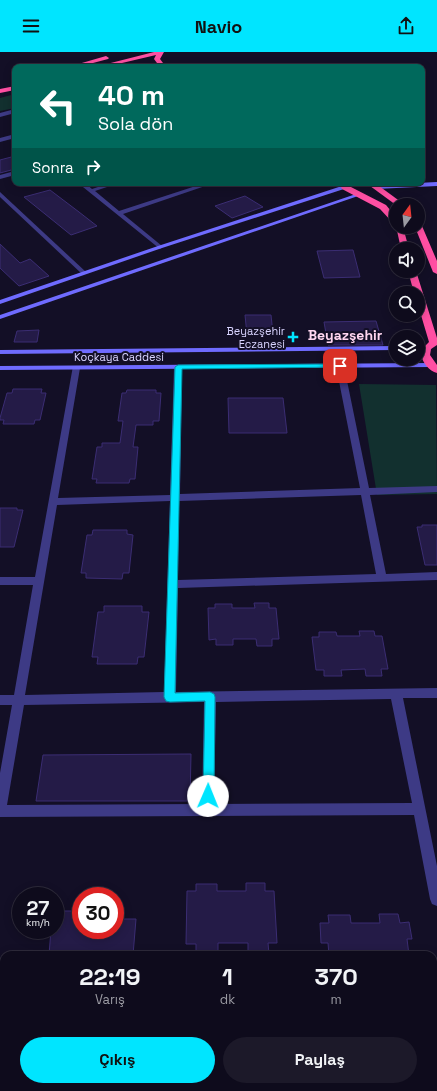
<!DOCTYPE html>
<html lang="tr">
<head>
<meta charset="utf-8">
<style>
  :root { --surface:#0e0b1c; --page:#1c1929; --text:#f1f3f6; --muted:#9b9ba3; --line:#2e2b3b; --accent:#00e5ff }
  body { margin:0; font-family:"Space Grotesk",sans-serif; background:var(--page); color:var(--text); height:100vh; display:flex; flex-direction:column; font-size:15px; white-space:nowrap }
  * { box-sizing:border-box; margin:0 }
  p { font-size:13px; color:var(--muted) }
  .icon { flex:none; width:22px; height:22px; fill:none; stroke:currentColor; stroke-width:2; stroke-linecap:round; stroke-linejoin:round }
  .map { position:relative; flex:1; overflow:hidden }
  .drawer { position:absolute; left:0px; top:899px; width:437px; height:140px; display:flex; flex-direction:column; background:var(--surface); border-radius:12px 12px 0 0; box-shadow:0 2px 10px #0003,0 0 0 1px var(--line) }
  .drawer>* { flex:none }
  .guide { position:absolute; left:12px; top:12px; width:413px; height:122px; border-radius:8px; box-shadow:0 2px 10px #0003,0 0 0 1px var(--line); background:#00695c; color:#fff; overflow:hidden }
  .needle { width:26px; rotate:15deg }
  .buttons { position:absolute; left:389px; top:146px; display:grid; gap:8px }
  .buttons a { display:grid; place-items:center; width:36px; height:36px; border-radius:50%; background:var(--surface); box-shadow:0 2px 10px #0003,0 0 0 1px var(--line); font-size:20px }
  .speed { position:absolute; left:12px; top:835px; display:flex; gap:8px; font-size:20px; font-weight:700; text-align:center }
  .speed>* { display:grid; place-content:center; width:52px; height:52px; border-radius:50%; background:var(--surface); box-shadow:0 2px 10px #0003,0 0 0 1px var(--line); line-height:1 }
  .speed small { font-size:10px; font-weight:400 }
  .speed .limit { border:6px solid #d22; background:#fff; color:#111 }
  .pin { position:absolute; display:grid; place-items:center; width:34px; height:34px; color:#fff; margin:-17px; border-radius:8px; box-shadow:0 2px 6px #0006 }
  .me { position:absolute; width:44px; margin:-22px; rotate:1deg; stroke-linejoin:round; filter:drop-shadow(0 0 3px #0008) }
  .turn { display:flex; align-items:center; gap:14px; height:84px; padding:0 20px; font-size:18px }
  .turn .icon { width:52px; height:52px; stroke-width:2.5 }
  .turn b { display:block; font-size:28px; line-height:34px }
  .then { display:flex; align-items:center; height:38px; padding:0 20px; background:#0003; gap:8px; font-size:15px }
  .eta { display:flex; justify-content:space-evenly; align-items:center; height:68px; text-align:center }
  .eta b { font-size:24px; font-weight:800; line-height:28px }
  .cta { display:flex; gap:8px; margin-top:auto; padding:8px 20px }
  .cta a { flex:1; height:46px; border-radius:24px; background:var(--accent); color:#111; font-size:16px; font-weight:800; line-height:46px; text-align:center }
  .cta a+a { background:var(--page); color:var(--text) }
  header { display:flex; justify-content:space-between; align-items:center; height:52px; padding:0 20px; background:var(--accent); color:#111; font-size:18px; font-weight:800 }
  .map>svg:first-child { display:block }
</style>
</head>
<body>
<header><svg class="icon" aria-label="menu" viewBox="0 0 24 24"><path d="M4 6h16M4 12h16M4 18h16"/></svg>Navio<svg class="icon" aria-label="share" viewBox="0 0 24 24"><path d="M12 15V3M7 8l5-5 5 5M5 13v7h14v-7"/></svg></header>
<div class="map">
<svg width="437" height="1039" viewBox="0 0 437 1039">
  <rect width="100%" height="100%" fill="#130f26"/>
  <g fill="#12302f">
    <path d="M15,42V56L0,59V46Z"/>
    <path d="M359,332L436,333L437,442L377,443Z"/>
    <path d="M0,1027H4V1035H433V1028H437V1039H0Z"/>
  </g>
  <g fill="#241b47" stroke="#3b2d73">
    <path d="M15,104V117L0,121V108Z"/>
    <path d="M50,138L79,160L97,174L71,183L24,145Z"/>
    <path d="M245,144L263,155L232,166L215,154Z"/>
    <path d="M0,192L20,211L30,207L49,224L19,234L0,216Z"/>
    <path d="M353,198L360,225L324,226L317,199Z"/>
    <path d="M245,263H271L273,282L247,283Z"/>
    <path d="M376,269L383,293H328L324,270Z"/>
    <path d="M39,278L37,290H14L17,279Z"/>
    <path d="M13,337H42L41,341H46L40,368H35L34,372H3L4,368H0V366L7,341H12Z"/>
    <path d="M127,338H156V341H161L159,369H153V373H136L133,395H138L135,427H130L129,431H96L97,427H92L97,395H102V391H120L123,369H118L122,341H126Z"/>
    <path d="M228,346H283L287,381H229Z"/>
    <path d="M0,456H17V458H23L14,495H0Z"/>
    <path d="M422,473H437V513H425L417,475H422Z"/>
    <path d="M93,478H127V482L133,483L129,521H123L122,527L86,526V521H81L87,483H92Z"/>
    <path d="M254,551H269V556H276L279,587H272V594H257L256,587H233V593H216V587L209,588L208,556H215V552H232V556H255Z"/>
    <path d="M104,554H142V560H149L144,605H138L137,612H97L98,605H92L98,560H104Z"/>
    <path d="M359,579H374L375,584H382L388,617H381L382,624H366L365,617L341,618L342,624H324V618H316L312,585H319V580H336L337,584H360Z"/>
    <path d="M191,702L190,749H36L43,703Z"/>
    <path d="M246,831H265V839H274L277,891H268L269,902H248V891H218V901H196V892H186L187,839H196V832H217V839H246Z"/>
    <path d="M56,859H78L77,867H81V878H115V867H136L133,903H49L51,878H55Z"/>
    <path d="M379,862H398L400,871L409,870L412,887H407L409,903H329L328,891H321L320,871H329L328,863H350L351,871H380Z"/>
  </g>
  <g fill="none" stroke-linecap="round" stroke-linejoin="round">
    <g fill="#3d3a85" fill-rule="evenodd">
      <path d="M15,57V61L0,65V61Z"/>
      <path d="M15,82V86L0,90V86Z"/>
      <path d="M15,119V123L0,127V123Z"/>
      <path d="M78,131H85L92,137L110,131H119L95,139L119,159L205,131H214L123,162L162,194L163,195L160,197Z"/>
      <path d="M0,140L86,220V222H82L0,145Z"/>
      <path d="M337,312H340L344,314L369,436L437,434V440L370,443L386,522L437,520V528L178,536L176,640L437,636V646H403L437,814V854L432,852L430,847L414,763L0,765V721L12,653H0V643H14L33,533H0V525H35L73,314H76L80,316L58,446L170,443L174,315L178,313L182,315L180,442L360,436L336,314ZM361,443L376,522L178,528L179,449ZM170,449L164,640L25,643L57,453ZM391,647L412,751L214,752L216,650ZM204,650L202,752L7,753L24,653Z"/>
      <rect x="433" y="944" width="4" height="14"/>
      <rect x="0" y="946" width="4" height="14"/>
    </g>
    <g fill="#6f6bff" fill-rule="evenodd">
      <path d="M437,130V134L376,137L373,135L376,133Z"/>
      <path d="M345,133L348,135L347,136L162,196L0,252V248L158,194Z"/>
      <path d="M356,142L361,143L0,267V263Z"/>
      <path d="M396,294V298L0,302V298Z"/>
      <path d="M418,294H428L432,296L428,298H418Z"/>
      <path d="M430,311H433V315L0,318V314Z"/>
    </g>
    <g fill="#ff4fa3" fill-rule="evenodd">
      <path d="M154,0H164L160,7L166,15H160L154,7L156,3L105,15H95Z"/>
      <path d="M106,4L109,6L108,7L78,15H68Z"/>
      <path d="M15,34V38L0,41V37Z"/>
      <path d="M344,131H352L349,134L386,153L396,165V171H393L380,157L342,137L341,135Z"/>
      <path d="M366,131H375L405,153H396Z"/>
      <path d="M418,172L422,174L437,209V222L433,220L415,175H418Z"/>
      <path d="M396,174L403,175L409,197H401Z"/>
      <path d="M408,219H416L437,286V293L431,297L430,303L437,313V321C429,319 423,311 421,303L423,296L429,290L418,253V241H414Z"/>
    </g>
  </g>
  <path fill="#00e5ff" stroke="#0095a6" d="M340,312H343V315L182,317L175,641L210,640L214,642L215,645L214,744L212,748L208,750L205,748L203,744L205,649L170,650L166,649L164,645L175,315L178,313Z"/>
  <path fill="#00e5ff" stroke="#130f26" stroke-width="1.5" d="M291 279h4v4h4v4h-4v4h-4v-4h-4v-4h4z"/>
  <g text-anchor="middle" stroke-width="4" stroke-linejoin="round" paint-order="stroke">
    <g font-size="11" fill="#d9d4ff" stroke="#130f26" text-anchor="end">
      <text x="285" y="283">Beyazşehir<tspan x="285" dy="13">Eczanesi</tspan></text>
    </g>
    <g font-size="11" fill="#d9d4ff" stroke="#130f26">
      <text x="119" y="309">Koçkaya Caddesi</text>
    </g>
    <g font-size="14" font-weight="bold" fill="#ffd6f0" stroke="#130f26">
      <text x="345" y="288">Beyazşehir</text>
    </g>
  </g>
</svg>
<div class="buttons">
<a><svg class="needle" viewBox="-14 -14 28 28"><path d="M0-13l5 13h-10z" fill="#e53935"/><path d="M0 13l5-13h-10z" fill="#9b9ba3"/></svg></a>
<a><svg class="icon" aria-label="sound" viewBox="0 0 24 24"><path d="M4 9h4l5-4v14l-5-4H4zM17 9q2 3 0 6"/></svg></a>
<a><svg class="icon" aria-label="search" viewBox="0 0 24 24"><circle cx="10" cy="10" r="6"/><path d="M15 15l6 6"/></svg></a>
<a><svg class="icon" aria-label="layers" viewBox="0 0 24 24"><path d="M12 4l9 5-9 5-9-5zM3 14l9 5 9-5"/></svg></a>
</div>
<div class="speed"><div>27<small>km/h</small></div><div class="limit">30</div></div>
<div class="pin" style="left:340px;top:314px;background:#d93025"><svg class="icon" aria-label="arrive" viewBox="0 0 24 24"><path d="M6 21V4h12l-3 4 3 4H6"/></svg></div>
<svg class="me" style="left:208px;top:744px" viewBox="-20 -20 40 40"><circle r="19" fill="#fff"/><path d="M0-13L10 11 0 6-10 11z" fill="#00e5ff"/></svg>
<div class="guide">
<div class="turn"><svg class="icon" aria-label="left" viewBox="0 0 24 24"><path d="M17 20v-9H6M10 6l-5 5 5 5"/></svg><div><b>40 m</b>Sola dön</div></div>
<div class="then">Sonra<svg class="icon" aria-label="right" viewBox="0 0 24 24"><path d="M7 20v-9h11M14 6l5 5-5 5"/></svg></div>
</div>
<section class="drawer">
<div class="eta">
<div><b>22:19</b><p>Varış</p></div>
<div><b>1</b><p>dk</p></div>
<div><b>370</b><p>m</p></div>
</div>
<div class="cta"><a>Çıkış</a><a>Paylaş</a></div>
</section>
</div>
</body>
</html>
